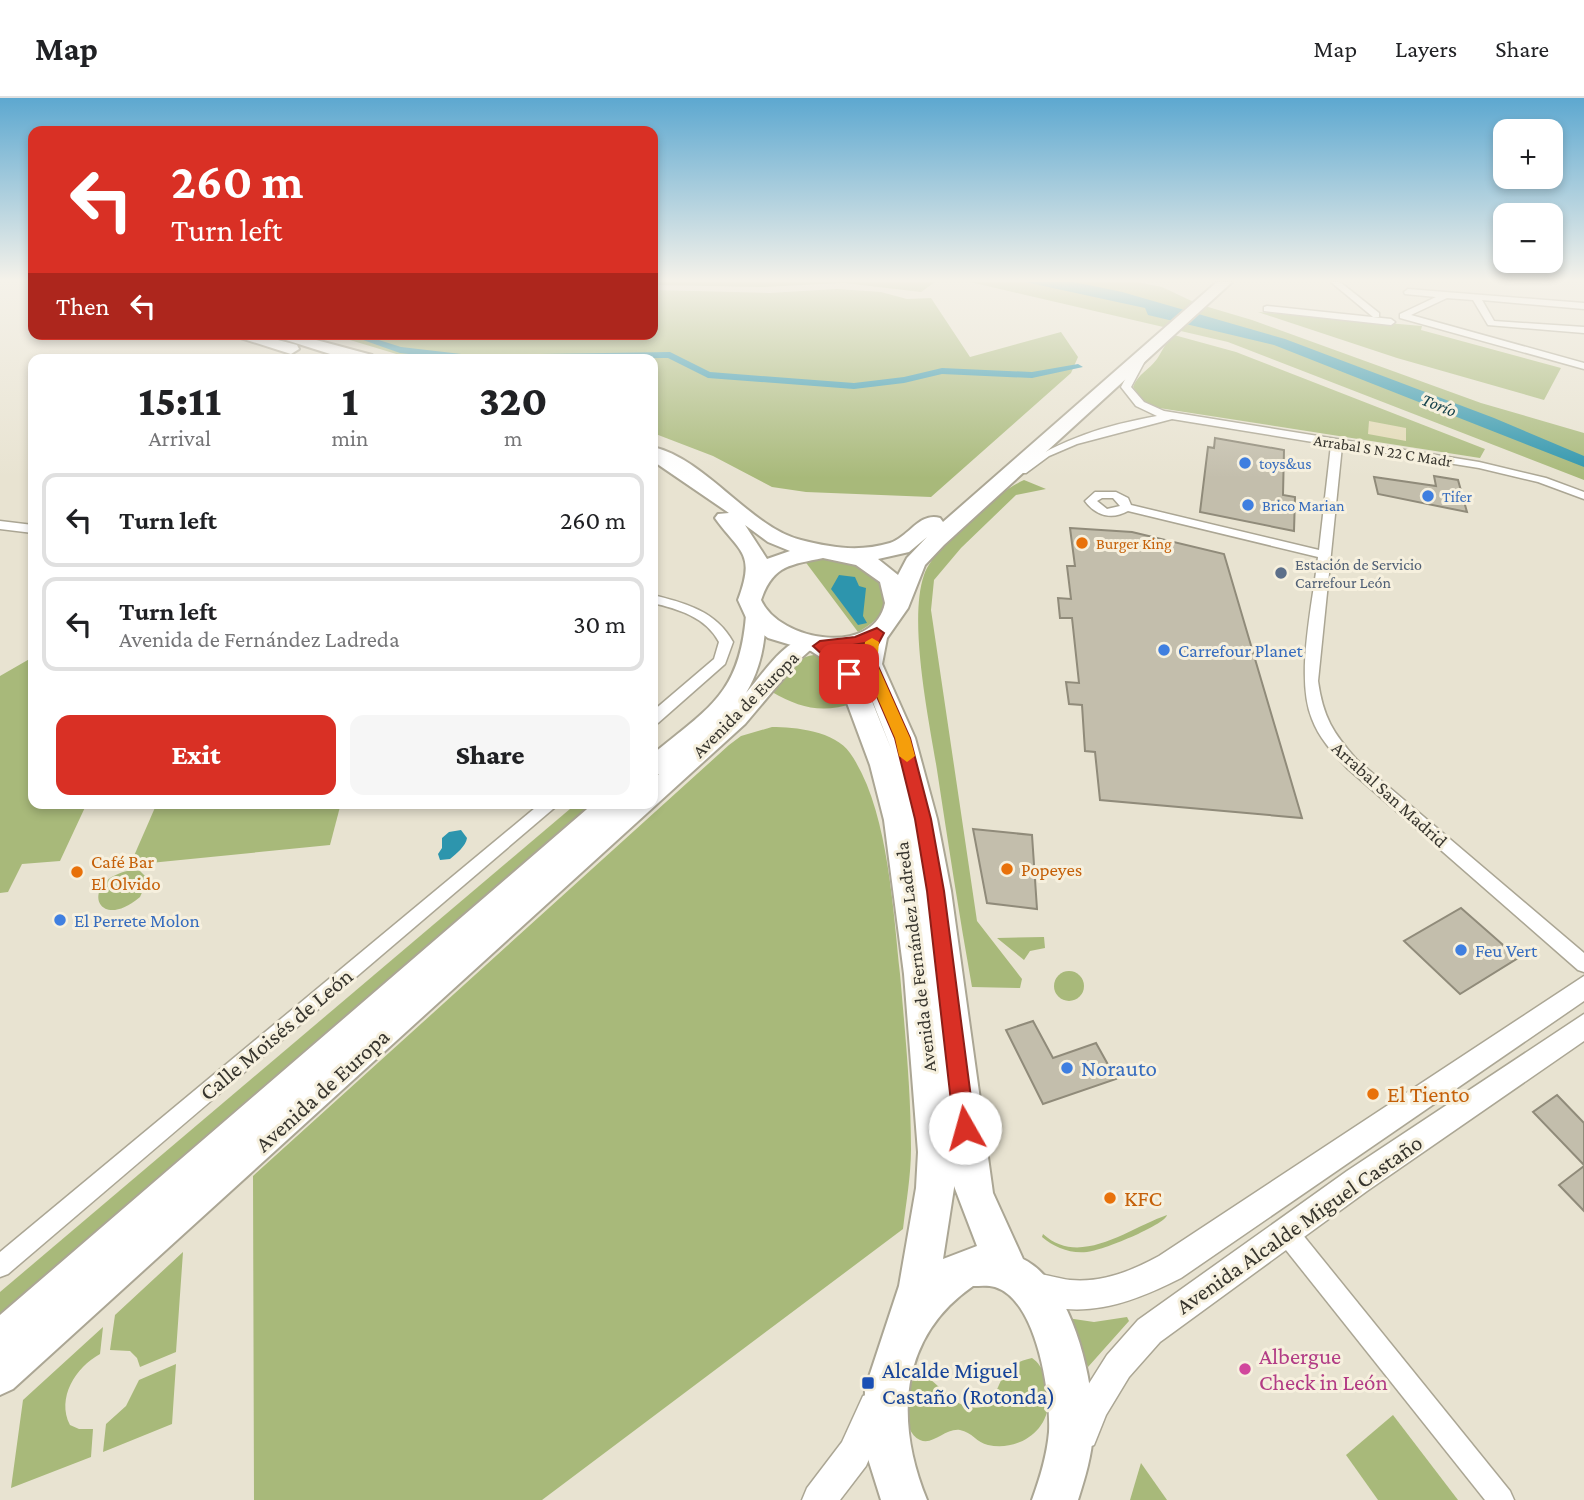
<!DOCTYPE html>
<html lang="en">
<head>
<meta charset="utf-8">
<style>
  :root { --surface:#fff; --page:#f6f6f6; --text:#202124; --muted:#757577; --line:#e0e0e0; --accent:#d93025 }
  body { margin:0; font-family:"Crimson Pro",serif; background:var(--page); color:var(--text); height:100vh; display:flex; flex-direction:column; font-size:26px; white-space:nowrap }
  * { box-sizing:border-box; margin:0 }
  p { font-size:23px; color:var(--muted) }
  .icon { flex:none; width:38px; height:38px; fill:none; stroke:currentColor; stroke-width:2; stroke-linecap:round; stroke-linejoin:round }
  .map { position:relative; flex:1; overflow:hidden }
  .sheet { position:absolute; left:28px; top:256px; width:630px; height:455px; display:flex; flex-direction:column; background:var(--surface); border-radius:14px; box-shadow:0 4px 10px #0003 }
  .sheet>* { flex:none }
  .banner { position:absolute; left:28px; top:28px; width:630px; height:214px; border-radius:14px; box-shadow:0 4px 10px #0003; background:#d93025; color:#fff; overflow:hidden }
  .tools { position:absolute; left:1493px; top:21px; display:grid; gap:14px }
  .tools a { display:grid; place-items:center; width:70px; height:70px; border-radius:14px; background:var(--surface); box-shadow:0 4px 10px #0003; font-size:35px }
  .pin { position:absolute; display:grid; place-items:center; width:60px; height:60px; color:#fff; margin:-30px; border-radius:14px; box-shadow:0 4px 10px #0006 }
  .me { position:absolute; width:77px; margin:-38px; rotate:353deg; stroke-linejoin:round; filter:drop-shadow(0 0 5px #0008) }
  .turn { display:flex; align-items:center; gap:24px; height:147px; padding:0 28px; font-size:32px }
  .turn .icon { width:91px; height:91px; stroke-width:2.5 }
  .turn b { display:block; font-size:49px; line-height:60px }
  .then { display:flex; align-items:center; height:66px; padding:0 28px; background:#0003; gap:14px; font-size:26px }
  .eta { display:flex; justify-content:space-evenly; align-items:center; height:119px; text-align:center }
  .eta b { font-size:42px; font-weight:800; line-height:49px }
  .action { display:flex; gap:14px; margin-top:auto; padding:14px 28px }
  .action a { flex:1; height:80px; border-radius:14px; background:var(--accent); color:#fff; font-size:28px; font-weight:800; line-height:80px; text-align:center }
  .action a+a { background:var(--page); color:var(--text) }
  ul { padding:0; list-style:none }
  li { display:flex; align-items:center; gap:21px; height:94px; margin:0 14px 10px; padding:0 14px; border:4px solid var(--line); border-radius:14px }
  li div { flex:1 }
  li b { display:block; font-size:26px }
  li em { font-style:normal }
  header { display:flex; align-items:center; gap:42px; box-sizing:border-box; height:98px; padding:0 35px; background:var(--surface); border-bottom:2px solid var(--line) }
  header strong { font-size:33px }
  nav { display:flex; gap:38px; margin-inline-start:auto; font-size:24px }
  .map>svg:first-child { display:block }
</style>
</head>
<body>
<header>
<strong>Map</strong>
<nav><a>Map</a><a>Layers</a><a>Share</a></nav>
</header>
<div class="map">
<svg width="1584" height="1402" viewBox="0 0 1584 1402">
  <rect width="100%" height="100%" fill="#e8e3d1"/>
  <g fill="#a8b97a">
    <path d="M653,184H935L921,194L844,185L763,189L653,187Z"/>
    <path d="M970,184H1137L1162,189L1198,206L1252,222L1481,305L1584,335V382L1228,244Z"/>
    <path d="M837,191L881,194L907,201L931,200L970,259L1061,234L1078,259L1071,275L931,399L806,394L772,389L713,358L653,335V261H413L330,236H653V192L769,195Z"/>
    <path d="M1258,214L1422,228L1421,232L1561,270L1544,302L1397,260Z"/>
    <path d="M1174,237L1236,254L1485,351L1480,360L1159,310L1144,304L1133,289C1138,276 1149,272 1157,261C1163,252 1165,245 1174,237Z"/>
    <path d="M1024,382L1046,391L1016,397L961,450L934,482L931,512L977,823L1022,881L1020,890L972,889C959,817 948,744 937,672C929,622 908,523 924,477C934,448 997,394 1024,382Z"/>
    <path d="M828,460C874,467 916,502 858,534L804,462Z"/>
    <path d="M821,557L830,562L854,605C822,616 800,610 772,594C786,576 796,555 821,557Z"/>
    <path d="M33,559V705H87L60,763L22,766L8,794L0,795V578Z"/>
    <path d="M772,629C795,629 835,633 850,655C888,709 893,811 900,876C905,934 911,993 911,1051C911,1078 906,1105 903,1131L542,1402H254L253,1078L729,647L741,638Z"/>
    <path d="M157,705H341L330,747L130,767Z"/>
    <path d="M577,705H596L0,1217V1194Z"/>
    <path d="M132,772L140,773L148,781L140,799C95,837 78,781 132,772Z"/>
    <path d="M1044,839L1045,850L1030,853L1024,862L997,840Z"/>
    <circle cx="1069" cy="888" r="15"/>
    <path d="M1167,1117C1165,1127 1101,1153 1087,1154C1070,1156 1054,1149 1042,1139L1043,1136C1080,1170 1129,1130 1167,1117Z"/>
    <path d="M183,1154L176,1254L140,1269L137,1260L130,1253L110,1252L115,1217Z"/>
    <path d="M1127,1219L1129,1223L1088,1269L1067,1220L1094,1224Z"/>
    <path d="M103,1229L100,1256C76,1269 56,1300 70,1327L79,1331H93L91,1359L11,1390L23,1302Z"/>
    <path d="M1032,1260C1045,1269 1046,1283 1048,1298C1052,1331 1019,1354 988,1347C977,1345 972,1334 960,1332C945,1330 933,1348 920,1342C899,1332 904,1287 919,1274C945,1287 955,1319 990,1307C1003,1282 1001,1267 1032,1260Z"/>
    <path d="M176,1266L172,1326L103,1354L106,1326L126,1308L139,1282Z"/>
    <path d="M1393,1317L1458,1402H1378L1346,1357Z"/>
    <path d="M1141,1365L1167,1402H1130Z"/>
  </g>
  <path fill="#e3dab5" d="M1369,323L1406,330V343L1368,336Z"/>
  <g fill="#2d95ad">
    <path d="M1025,184H1074L1122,194L1285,241L1494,320L1584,358V369L1274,247L1148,217L1145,210Z"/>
    <path d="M839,477L855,479L859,488L866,490L863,518L867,525L858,527L831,491Z"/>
    <path d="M461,732L467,740C466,748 456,756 450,761L440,762L438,756L442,750V740L449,734Z"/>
  </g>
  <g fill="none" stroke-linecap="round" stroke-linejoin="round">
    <path fill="#2d95ad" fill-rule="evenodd" d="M346,236H360L401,249L470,257L670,254L710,274L854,285L904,279L942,270L1032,274L1078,266L1083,269L1032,280L942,276L904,285L854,291L708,280L668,260L452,261L400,255Z"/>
  </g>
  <g fill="#c3beac" stroke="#908b7a" stroke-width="2">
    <path d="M1215,340L1284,352L1283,397L1295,399L1294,433L1200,414L1208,349L1214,350Z"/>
    <path d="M1434,378L1458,382L1467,414L1378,396L1374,379L1436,388Z"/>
    <path d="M1070,430L1132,434L1224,456L1302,720L1100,702L1095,654L1085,653L1082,607L1069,606L1066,584L1079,585L1072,520H1060L1058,500L1071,501L1067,468H1075Z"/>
    <path d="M973,731L1032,737L1037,811L987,805Z"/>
    <path d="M1461,810L1518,860L1460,896L1404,843Z"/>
    <path d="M1033,923L1053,960L1096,945L1116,981L1043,1006L1006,932Z"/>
    <path d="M1557,997L1584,1025V1067L1533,1014Z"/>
    <path d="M1584,1068V1113L1559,1087Z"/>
  </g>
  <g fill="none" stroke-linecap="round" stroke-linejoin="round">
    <defs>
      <g id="street">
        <path d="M1331,184H1340L1379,215V219H1373Z"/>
        <path d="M1408,191L1584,205V211L1482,202L1494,223L1584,229V235L1488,227L1473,202L1447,200L1411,217L1584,265V271L1400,220V216L1436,199L1405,196L1404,194Z"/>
        <path d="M1267,208L1391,221L1395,224L1391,227L1264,213V209Z"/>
        <path d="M1142,256L1147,259L1131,289L1144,304L1164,313L1479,364L1546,380L1584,394V401L1538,384L1479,370L1342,348L1318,583C1323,619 1333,635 1357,662L1584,855V874L1578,872L1347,670C1333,655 1319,640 1312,621C1295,580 1313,504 1318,459L1128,413C1112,422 1096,418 1085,403L1095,394H1116L1128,400L1131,407L1319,452L1331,347L1172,321L1077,346L1049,358L1026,375H1018V371C1060,341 1107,327 1157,318L1136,308L1121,289L1137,259ZM1102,400H1113L1120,408L1107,411L1097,403Z"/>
        <path d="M0,423L33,427V435L0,431Z"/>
        <path d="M653,497C685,505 716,513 733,544L725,566L658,625L653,626V613L714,561L719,544C706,519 678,511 653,505Z"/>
        <path d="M541,705H560L8,1176L0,1179V1154Z"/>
        <path d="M1286,1123L1294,1126L1510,1393L1514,1402H1485L1278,1142L1275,1134L1278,1126Z"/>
      </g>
      <g id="secondary">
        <path d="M1584,878V903L1181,1180C1128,1207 1079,1224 1021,1200L1017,1189L1021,1178C1037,1172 1052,1180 1070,1182C1103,1185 1131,1173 1159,1158Z"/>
        <path d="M1584,916V943L1367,1093L1160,1244L1129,1279L1106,1317L1094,1347L1082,1352L1070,1347L1065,1335L1083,1295L1107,1257L1138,1222L1347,1073Z"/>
        <path d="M875,1294L887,1298L891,1310L866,1368L840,1402H802L807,1390L842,1344L863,1298Z"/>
      </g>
      <path id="primary" d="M756,510L766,517C765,545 761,570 746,595C763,576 781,546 806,539L817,546L799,562L745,626L13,1291L0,1297V1217L594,705H623L621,709L625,705H653V682L659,676L653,678V656C709,610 740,595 746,517Z"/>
      <g id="highway">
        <path d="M1217,184H1232L944,447L925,467L908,510L887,540L882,566L915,640L937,721L951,793L993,1095L1023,1161C1072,1185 1095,1283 1093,1334C1092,1357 1085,1380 1078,1402H1032C1040,1380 1047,1357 1049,1334C1051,1297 1037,1202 995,1189C988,1187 980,1188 973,1188C898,1240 895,1324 927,1402H881L864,1348L865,1291L899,1188L916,1090L918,1054L904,876L884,722L870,667L837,578L825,562L811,553L768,540L749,526L738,502C756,454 740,455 715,420L718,416L729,415L653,363V349C706,361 751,430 801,442C832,450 860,454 890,445C909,439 919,414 940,420L943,424ZM745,427L768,444L790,453L767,461ZM927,439L907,460L898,477L878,461L909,454ZM823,460L856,467L880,484L885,505C874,559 780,544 761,502C773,467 790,467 823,460ZM859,552L858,566L892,653L861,576L846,554ZM954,1088L977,1148L943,1161L954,1090Z"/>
        <path d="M228,236H255L297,247L299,251L291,256Z"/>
        <path d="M267,236H294L372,257L374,261H346Z"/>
      </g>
    </defs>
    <use href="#street" stroke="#aba694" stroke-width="3"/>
    <use href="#secondary" stroke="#aba694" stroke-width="3"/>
    <use href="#primary" stroke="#aba694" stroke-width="4"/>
    <use href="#highway" stroke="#aba694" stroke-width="4"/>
    <use href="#street" fill="#fff" fill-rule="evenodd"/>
    <use href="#secondary" fill="#fff" fill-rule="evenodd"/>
    <use href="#primary" fill="#fff" fill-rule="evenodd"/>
    <use href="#highway" fill="#fff" fill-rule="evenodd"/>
  </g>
  <linearGradient id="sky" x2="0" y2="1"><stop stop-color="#5da8d0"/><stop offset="0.48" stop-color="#f5f2ea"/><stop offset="1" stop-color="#f5f2ea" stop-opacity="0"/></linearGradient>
  <rect width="1584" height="380" fill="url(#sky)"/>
  <path fill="#d93025" stroke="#8d1f18" stroke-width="2" d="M877,530L884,535L877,548V566L910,640L931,721L944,793L975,1030L972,1037L965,1040L957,1037L954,1030L927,793L915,721L895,640L863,566L865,545L835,550L856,576L849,581L813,548L820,543L855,539Z"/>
  <path fill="#f59e0b" d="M872,540L879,544L877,566L910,640L915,658L907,664L899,658L895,640L863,566L865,544Z"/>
  <g fill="#3f7fe0" stroke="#f6f0de" stroke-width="2.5">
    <circle cx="1245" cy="365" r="7"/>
    <circle cx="1428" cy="398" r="7"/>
    <circle cx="1248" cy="407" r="7"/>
    <circle cx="1164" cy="552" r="7"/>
    <circle cx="60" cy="822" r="7"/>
    <circle cx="1461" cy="852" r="7"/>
    <circle cx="1067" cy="970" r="7"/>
  </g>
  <g fill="#e8710a" stroke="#f6f0de" stroke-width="2.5">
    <circle cx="1082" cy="445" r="7"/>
    <circle cx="1007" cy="771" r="7"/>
    <circle cx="77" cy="774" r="7"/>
    <circle cx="1373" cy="996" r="7"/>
    <circle cx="1110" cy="1100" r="7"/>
  </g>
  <circle fill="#5c6f8a" stroke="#f6f0de" stroke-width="2.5" cx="1281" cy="475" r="7"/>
  <circle fill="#d1479c" stroke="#f6f0de" stroke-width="2.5" cx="1245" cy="1271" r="7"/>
  <rect fill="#1a4fb4" stroke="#f6f0de" stroke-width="2.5" x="861" y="1278" width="14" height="14" rx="3.5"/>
  <g text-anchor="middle" stroke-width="6" stroke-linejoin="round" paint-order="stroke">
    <g font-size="16" fill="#37352e" stroke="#f6f0de">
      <text transform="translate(1383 352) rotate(9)" y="6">Arrabal S N 22 C Madr</text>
    </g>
    <g font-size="16" fill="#366cbe" stroke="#f6f0de" text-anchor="start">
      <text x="1259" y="371">toys&amp;us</text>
      <text x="1442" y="404">Tifer</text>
      <text x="1262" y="413">Brico Marian</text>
    </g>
    <g font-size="16" fill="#c56008" stroke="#f6f0de" text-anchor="start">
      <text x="1096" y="451">Burger King</text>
    </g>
    <g font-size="16" fill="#4e5e75" stroke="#f6f0de" text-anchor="start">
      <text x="1295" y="472">Estación de Servicio<tspan x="1295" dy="18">Carrefour León</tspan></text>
    </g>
    <g font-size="18" font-style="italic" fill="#14414b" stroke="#f6f0de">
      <text transform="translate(1439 307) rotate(22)" y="6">Torío</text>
    </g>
    <g font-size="19" fill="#366cbe" stroke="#f6f0de" text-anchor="start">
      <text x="1178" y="559">Carrefour Planet</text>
      <text x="74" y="829">El Perrete Molon</text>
      <text x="1475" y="859">Feu Vert</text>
    </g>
    <g font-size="19" fill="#37352e" stroke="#f6f0de">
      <text transform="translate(745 606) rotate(-45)" y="7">Avenida de Europa</text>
      <text transform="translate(1390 696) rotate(42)" y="7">Arrabal San Madrid</text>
      <text transform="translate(915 859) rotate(-97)" y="7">Avenida de Fernández Ladreda</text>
    </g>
    <g font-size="19" fill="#c56008" stroke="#f6f0de" text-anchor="start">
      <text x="91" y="770">Café Bar<tspan x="91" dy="22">El Olvido</tspan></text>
      <text x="1021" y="778">Popeyes</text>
    </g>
    <g font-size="23" fill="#37352e" stroke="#f6f0de">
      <text transform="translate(276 936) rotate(-40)" y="8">Calle Moisés de León</text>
      <text transform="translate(322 992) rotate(-42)" y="8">Avenida de Europa</text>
      <text transform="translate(1299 1126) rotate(-35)" y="8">Avenida Alcalde Miguel Castaño</text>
    </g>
    <g font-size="23" fill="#366cbe" stroke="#f6f0de" text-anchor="start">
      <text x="1081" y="978">Norauto</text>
    </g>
    <g font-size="23" fill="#c56008" stroke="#f6f0de" text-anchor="start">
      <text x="1387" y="1004">El Tiento</text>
      <text x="1124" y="1108">KFC</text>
    </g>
    <g font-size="23" fill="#b23c85" stroke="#f6f0de" text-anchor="start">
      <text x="1259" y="1266">Albergue<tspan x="1259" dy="26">Check in León</tspan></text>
    </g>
    <g font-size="23" fill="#164399" stroke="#f6f0de" text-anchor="start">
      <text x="882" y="1280">Alcalde Miguel<tspan x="882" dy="26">Castaño (Rotonda)</tspan></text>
    </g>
  </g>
</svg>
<div class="tools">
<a>+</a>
<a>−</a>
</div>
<div class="pin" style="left:849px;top:576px;background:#d93025"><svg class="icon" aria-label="arrive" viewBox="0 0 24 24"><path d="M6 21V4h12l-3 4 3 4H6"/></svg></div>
<svg class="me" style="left:965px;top:1030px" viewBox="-20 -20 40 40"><circle r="19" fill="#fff"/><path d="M0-13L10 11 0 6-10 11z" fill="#d93025"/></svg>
<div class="banner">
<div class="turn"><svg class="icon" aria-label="left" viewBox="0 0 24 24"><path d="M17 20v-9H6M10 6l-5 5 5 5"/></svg><div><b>260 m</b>Turn left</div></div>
<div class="then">Then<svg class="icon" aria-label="left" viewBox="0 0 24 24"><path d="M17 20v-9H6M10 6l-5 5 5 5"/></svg></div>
</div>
<section class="sheet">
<div class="eta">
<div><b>15:11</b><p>Arrival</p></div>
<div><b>1</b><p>min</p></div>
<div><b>320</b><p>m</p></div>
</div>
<ul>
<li><svg class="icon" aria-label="left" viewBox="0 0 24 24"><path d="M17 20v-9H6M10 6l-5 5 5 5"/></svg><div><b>Turn left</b></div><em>260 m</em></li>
<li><svg class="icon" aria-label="left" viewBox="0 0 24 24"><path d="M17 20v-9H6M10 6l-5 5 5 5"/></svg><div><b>Turn left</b><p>Avenida de Fernández Ladreda</p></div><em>30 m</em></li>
</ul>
<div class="action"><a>Exit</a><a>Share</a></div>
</section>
</div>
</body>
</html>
